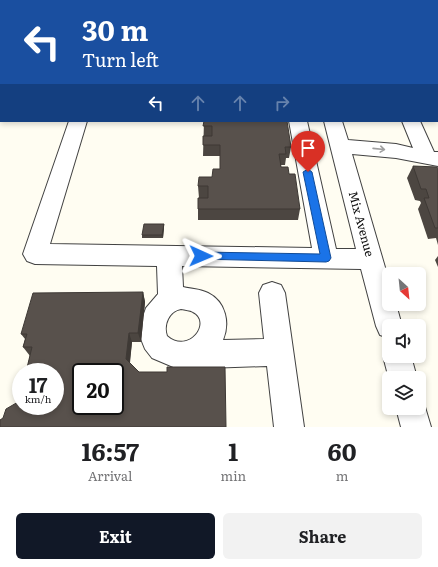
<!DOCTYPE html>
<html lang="en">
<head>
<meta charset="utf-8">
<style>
  :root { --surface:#fff; --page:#f2f2f2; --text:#202124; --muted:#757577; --accent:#111827 }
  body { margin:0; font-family:Literata,serif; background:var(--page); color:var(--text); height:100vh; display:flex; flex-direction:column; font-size:15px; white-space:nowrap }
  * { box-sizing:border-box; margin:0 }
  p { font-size:13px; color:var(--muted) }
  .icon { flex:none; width:22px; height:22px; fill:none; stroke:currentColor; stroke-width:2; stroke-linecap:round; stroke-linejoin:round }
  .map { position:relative; height:427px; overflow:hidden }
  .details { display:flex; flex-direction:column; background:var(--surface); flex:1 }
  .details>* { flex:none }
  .banner { position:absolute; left:0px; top:0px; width:438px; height:122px; box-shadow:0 2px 6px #0003; background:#1a4fa0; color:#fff; overflow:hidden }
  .needle { width:26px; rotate:153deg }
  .buttons { position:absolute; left:382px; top:267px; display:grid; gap:8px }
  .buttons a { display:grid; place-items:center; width:44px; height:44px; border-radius:6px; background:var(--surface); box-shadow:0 2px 6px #0003; font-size:20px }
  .speed { position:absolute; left:12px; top:363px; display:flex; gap:8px; font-size:20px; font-weight:700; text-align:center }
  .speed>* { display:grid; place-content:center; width:52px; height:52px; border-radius:50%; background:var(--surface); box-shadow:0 2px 6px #0003; line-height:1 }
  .speed small { font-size:10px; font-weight:400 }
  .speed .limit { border:2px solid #111; border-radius:6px; background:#fff; color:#111 }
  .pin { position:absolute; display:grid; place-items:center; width:34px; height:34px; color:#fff; margin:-41px -17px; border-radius:50% 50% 50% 0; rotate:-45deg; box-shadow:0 0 4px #0007 }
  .pin .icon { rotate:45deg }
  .me { position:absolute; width:44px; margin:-22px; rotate:91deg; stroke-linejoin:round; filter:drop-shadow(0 0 3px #0008) }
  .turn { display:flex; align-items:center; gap:14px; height:84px; padding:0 16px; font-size:18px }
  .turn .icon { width:52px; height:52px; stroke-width:2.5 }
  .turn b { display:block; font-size:28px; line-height:34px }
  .lanes { display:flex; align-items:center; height:38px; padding:0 16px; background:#0003; justify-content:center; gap:20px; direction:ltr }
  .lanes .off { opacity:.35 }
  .eta { display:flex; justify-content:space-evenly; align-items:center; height:68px; text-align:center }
  .eta b { font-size:24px; font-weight:700; line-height:28px }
  .action { display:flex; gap:8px; margin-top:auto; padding:8px 16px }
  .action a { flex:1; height:46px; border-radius:6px; background:var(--accent); color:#fff; font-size:16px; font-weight:700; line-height:46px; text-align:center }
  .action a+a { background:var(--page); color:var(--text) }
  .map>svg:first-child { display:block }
</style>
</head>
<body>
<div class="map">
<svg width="438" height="427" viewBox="0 0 438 427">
  <rect width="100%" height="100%" fill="#fffdf2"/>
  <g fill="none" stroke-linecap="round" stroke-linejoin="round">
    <defs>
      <g id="minor">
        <rect x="109" y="0" width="14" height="1"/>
        <path d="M267,0H281L282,1H268Z"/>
        <rect x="294" y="0" width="14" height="1"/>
        <rect x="377" y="0" width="14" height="1"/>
        <rect x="437" y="19" width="1" height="8"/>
        <path d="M69,121H87L50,244L312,248L289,121H307L336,249H356L324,121H342L348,140L396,144L413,148L402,121H420L434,152H438V166L396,158L352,154L389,281V304H396L402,326H389V338L380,335L376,326L361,269L182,266L183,287C191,289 200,289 208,293C226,302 230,323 223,340L264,339L259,293L263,285L272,282L281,285L285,293L304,427H274L267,366L178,369L152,358L145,349L139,334V328L146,308L158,294L157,266L35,264L27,261L23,254ZM181,309C185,310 190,310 193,312C213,322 189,355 167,336C163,325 169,311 181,309Z"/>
        <path d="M387,346H389V356H411L417,378L389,379L383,356Z"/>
        <path d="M419,396L422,397L431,427H401L396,408H419Z"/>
      </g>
    </defs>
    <use href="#minor" stroke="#424242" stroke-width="2"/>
    <use href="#minor" fill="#fff" fill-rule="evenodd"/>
  </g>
  <g fill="#4c4641">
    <rect x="209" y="0" width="57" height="1"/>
    <path d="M407,0H438V15H437V1H407Z"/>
    <path d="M437,43L438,44V70H437Z"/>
    <path d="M437,74H438V108L437,107Z"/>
    <path d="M204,121L291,147L289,158H286L285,165H281V167L289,174L300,209L298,220H198V209L208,198H199L198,186L212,177L220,169V156H203Z"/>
    <path d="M413,166L438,169V245L436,238L428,239L418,209L421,203L420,201L415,200L407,178Z"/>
    <path d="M164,224V227L163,238H142V235Z"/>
    <path d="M438,256V267L435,260Z"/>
    <path d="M143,292L145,302L141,342H132L130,363L139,372H167L225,367L3,418L18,402L30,356L23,347L25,339L21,334Z"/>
  </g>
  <g fill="#3e3935">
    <path d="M1,79V97L0,99V81Z"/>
    <path d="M164,224V227L163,238L162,235Z"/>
    <path d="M143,292L145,302L141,342L138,333Z"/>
    <path d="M129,333L132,342L129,368L126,359Z"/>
  </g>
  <g fill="#58514c" stroke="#3e3935" fill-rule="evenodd">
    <path d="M221,0H261L262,1H221Z"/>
    <path d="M332,0H362L368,1H333Z"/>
    <path d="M408,0H438V1H409Z"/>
    <path d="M0,34H1V79L0,81Z"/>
    <path d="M437,43L438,44V49H437L438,50V63H437Z"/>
    <rect x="437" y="74" width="1" height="11"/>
    <path d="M204,121H287L291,147H285L286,154H279L281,167H288L289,174H295L300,209H198V198H208V186H198L199,177H212L213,169H220V145H203V136H212V126H203Z"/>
    <path d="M413,166L437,167L438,169V228H435L424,198H429L426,189H421Z"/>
    <path d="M144,224H164L162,235H142Z"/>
    <path d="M143,292L138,333H129L126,359L139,372H167V367H225L226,427H0V420L3,418L6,409L18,402L21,389V406H55V372H26L32,347H23L27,334H21L33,293ZM81,372H115V406H81Z"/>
  </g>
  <defs><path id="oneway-shaft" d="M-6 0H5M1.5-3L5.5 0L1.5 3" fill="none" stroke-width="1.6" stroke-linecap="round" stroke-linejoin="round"/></defs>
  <use stroke="#9f9f9f" href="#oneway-shaft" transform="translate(379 149) rotate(6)"/>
  <path fill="#1a73e8" stroke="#114b97" d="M308,169L312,172L331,258L329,261L326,262L197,259L196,256L197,253L201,252L320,254L303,172Z"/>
  <g text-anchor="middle" stroke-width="4" stroke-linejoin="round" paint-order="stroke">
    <g font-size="12" fill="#0f0f0f" stroke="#fff">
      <text transform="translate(361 224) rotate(75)" y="4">Mix Avenue</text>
    </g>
  </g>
</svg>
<div class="buttons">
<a><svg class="needle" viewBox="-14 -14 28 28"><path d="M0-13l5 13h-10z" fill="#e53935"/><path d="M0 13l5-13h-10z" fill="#757577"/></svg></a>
<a><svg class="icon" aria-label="sound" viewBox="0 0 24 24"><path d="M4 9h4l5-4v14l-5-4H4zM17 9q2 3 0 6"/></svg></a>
<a><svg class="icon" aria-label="layers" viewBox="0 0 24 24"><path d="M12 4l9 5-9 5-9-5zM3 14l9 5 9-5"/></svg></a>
</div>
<div class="speed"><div>17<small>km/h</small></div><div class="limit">20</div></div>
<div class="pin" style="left:308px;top:172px;background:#d93025"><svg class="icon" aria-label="arrive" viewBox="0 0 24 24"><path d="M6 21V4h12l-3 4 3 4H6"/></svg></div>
<svg class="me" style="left:201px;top:256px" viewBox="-20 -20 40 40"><path d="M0-17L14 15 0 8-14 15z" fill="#1a73e8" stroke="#fff" stroke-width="4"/></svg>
<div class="banner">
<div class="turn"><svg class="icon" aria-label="left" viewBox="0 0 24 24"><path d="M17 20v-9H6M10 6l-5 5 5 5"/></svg><div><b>30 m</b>Turn left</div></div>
<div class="lanes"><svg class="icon" aria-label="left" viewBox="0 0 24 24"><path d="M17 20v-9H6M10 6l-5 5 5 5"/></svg><svg class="icon off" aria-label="ahead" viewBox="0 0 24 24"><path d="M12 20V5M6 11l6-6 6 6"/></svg><svg class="icon off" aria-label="ahead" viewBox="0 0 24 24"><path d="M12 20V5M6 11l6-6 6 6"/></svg><svg class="icon off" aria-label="right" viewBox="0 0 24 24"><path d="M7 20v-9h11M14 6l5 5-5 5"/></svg></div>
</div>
</div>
<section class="details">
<div class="eta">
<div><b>16:57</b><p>Arrival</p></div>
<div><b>1</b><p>min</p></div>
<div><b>60</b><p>m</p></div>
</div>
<div class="action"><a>Exit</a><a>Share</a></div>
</section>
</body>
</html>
